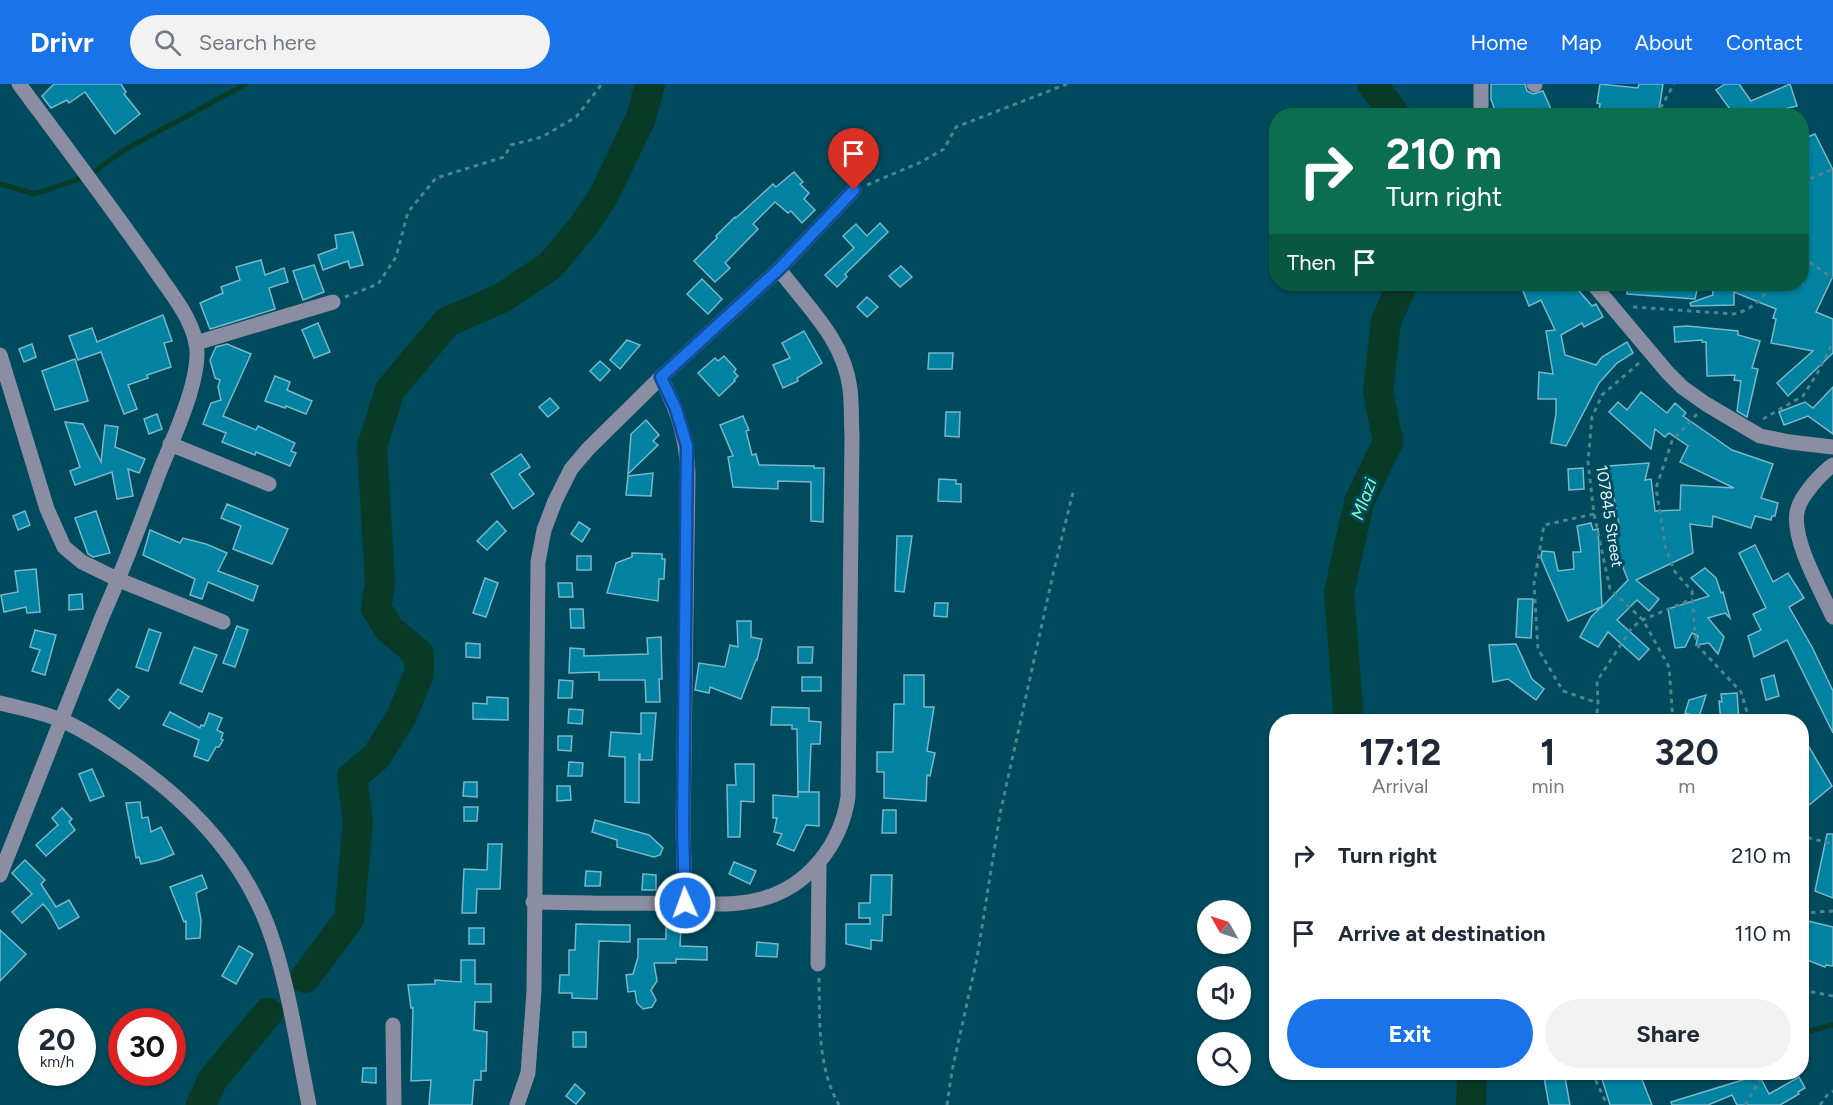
<!DOCTYPE html>
<html lang="en">
<head>
<meta charset="utf-8">
<style>
  :root { --surface:#fff; --page:#f2f2f3; --text:#1f2937; --muted:#747a83; --accent:#1a73e8 }
  body { margin:0; font-family:Figtree,sans-serif; background:var(--page); color:var(--text); height:100vh; display:flex; flex-direction:column; font-size:22px; white-space:nowrap }
  * { box-sizing:border-box; margin:0 }
  p { font-size:20px; color:var(--muted) }
  .icon { flex:none; width:33px; height:33px; fill:none; stroke:currentColor; stroke-width:2; stroke-linecap:round; stroke-linejoin:round }
  .map { position:relative; flex:1; overflow:hidden }
  .details { position:absolute; left:1269px; top:630px; width:540px; height:366px; display:flex; flex-direction:column; background:var(--surface); border-radius:24px; box-shadow:0 2px 4px #0004 }
  .details>* { flex:none }
  .banner { position:absolute; left:1269px; top:24px; width:540px; height:183px; border-radius:24px; box-shadow:0 2px 4px #0004; background:#0b6e4f; color:#fff; overflow:hidden }
  .needle { width:39px; rotate:309deg }
  .controls { position:absolute; left:1197px; top:816px; display:grid; gap:12px }
  .controls a { display:grid; place-items:center; width:54px; height:54px; border-radius:50%; background:var(--surface); box-shadow:0 2px 4px #0004; font-size:30px }
  .speed { position:absolute; left:18px; top:924px; display:flex; gap:12px; font-size:30px; font-weight:700; text-align:center }
  .speed>* { display:grid; place-content:center; width:78px; height:78px; border-radius:50%; background:var(--surface); box-shadow:0 2px 4px #0004; line-height:1 }
  .speed small { font-size:15px; font-weight:400 }
  .speed .limit { border:9px solid #d22; background:#fff; color:#111 }
  .pin { position:absolute; display:grid; place-items:center; width:51px; height:51px; color:#fff; margin:-62px -26px; border-radius:50% 50% 50% 0; rotate:-45deg; box-shadow:0 0 6px #0007 }
  .pin .icon { rotate:45deg }
  .me { position:absolute; width:66px; margin:-33px; rotate:358deg; stroke-linejoin:round; filter:drop-shadow(0 0 4px #0008) }
  .turn { display:flex; align-items:center; gap:21px; height:126px; padding:0 18px; font-size:27px }
  .turn .icon { width:78px; height:78px; stroke-width:2.5 }
  .turn b { display:block; font-size:42px; line-height:51px }
  .then { display:flex; align-items:center; height:57px; padding:0 18px; background:#0003; gap:12px; font-size:22px }
  .eta { display:flex; justify-content:space-evenly; align-items:center; height:102px; text-align:center }
  .eta b { font-size:36px; font-weight:700; line-height:42px }
  .primary-button { display:flex; gap:12px; margin-top:auto; padding:12px 18px }
  .primary-button a { flex:1; height:69px; border-radius:36px; background:var(--accent); color:#fff; font-size:24px; font-weight:700; line-height:69px; text-align:center }
  .primary-button a+a { background:var(--page); color:var(--text) }
  ul { padding:0; list-style:none }
  li { display:flex; align-items:center; gap:18px; height:78px; padding:0 18px }
  li div { flex:1 }
  li b { display:block; font-size:22px }
  li em { font-style:normal }
  header { display:flex; align-items:center; gap:36px; box-sizing:border-box; height:84px; padding:0 30px; background:var(--accent); color:#fff }
  header strong { font-size:28px }
  nav { display:flex; gap:33px; margin-inline-start:auto; font-size:21px }
  .search { width:420px; height:54px; background:var(--page); display:flex; align-items:center; gap:15px; box-sizing:border-box; padding:0 21px; border-radius:33px; color:var(--muted); font-size:22px }
  .map>svg:first-child { display:block }
</style>
</head>
<body>
<header>
<strong>Drivr</strong>
<div class="search"><svg class="icon" aria-label="search" viewBox="0 0 24 24"><circle cx="10" cy="10" r="6"/><path d="M15 15l6 6"/></svg>Search here</div>
<nav><a>Home</a><a>Map</a><a>About</a><a>Contact</a></nav>
</header>
<div class="map">
<svg width="1833" height="1021" viewBox="0 0 1833 1021">
  <rect width="100%" height="100%" fill="#004a5d"/>
  <g fill="none" stroke-linecap="round" stroke-linejoin="round">
    <g stroke="#083a26" stroke-width="5">
      <path d="M0,100L35,110L88,92L124,66L246,0"/>
      <path d="M1802,949L1833,941"/>
    </g>
    <g stroke="#083a26" stroke-width="30">
      <path d="M1372,0L1396,32"/>
      <path d="M1349,638L1339,508L1359,418L1388,358L1378,307L1386,237L1403,200"/>
      <path d="M305,894L349,835L358,738L352,693L376,673L401,633L419,590V570L389,545L376,524L380,499L372,363L390,306L447,238L502,214L551,181L585,140L604,111L641,34L650,0"/>
      <path d="M201,1021L213,995L268,929"/>
      <path d="M1471,1021L1472,988"/>
    </g>
  </g>
  <g fill="#0082a0" stroke="#79b7cc" stroke-width="1.5">
    <path d="M54,0H121L126,8L124,10L140,30L115,50L85,8L69,19L67,16L51,24L42,12Z"/>
    <path d="M1491,0H1525L1527,7L1533,10L1543,7L1554,32H1497L1491,15Z"/>
    <path d="M1600,0L1638,4L1639,0H1663L1658,32H1598L1600,20L1597,19Z"/>
    <path d="M1725,0H1739L1751,17L1790,0L1797,22L1780,26L1770,32H1735L1716,6Z"/>
    <path d="M1815,50L1833,86V192L1816,228L1833,235V269L1788,312L1777,299L1813,267L1771,259L1776,235L1773,234L1776,225L1734,208V221L1691,222L1690,219L1713,211L1712,200H1802V164L1805,158L1802,156V55Z"/>
    <path d="M794,88L803,98L800,100L809,109L804,115L815,126L802,139L791,127L788,129L775,118L753,140L758,145L725,179L730,184L715,198L694,177L717,154L716,152L735,133L736,134L773,100L776,103Z"/>
    <path d="M880,139L888,148L845,190L847,193L837,203L825,191L854,164L843,152L856,140L867,152Z"/>
    <path d="M353,148L363,181L350,184L348,177L323,186L318,171L337,164L335,151Z"/>
    <path d="M261,176L265,191L284,184L288,198L269,204L275,225L210,245L200,219L223,209L221,203L240,196L236,183Z"/>
    <path d="M314,181L324,208L303,216L293,187Z"/>
    <path d="M901,182L912,193L900,203L889,192Z"/>
    <path d="M702,195L722,215L708,230L687,210Z"/>
    <path d="M1536,200H1573L1592,222L1596,220L1603,233L1584,243L1582,239L1561,251L1565,271L1596,281L1602,273L1627,258L1633,269L1617,279L1599,299L1566,362L1551,359L1556,330V315H1538L1539,288L1553,290L1546,247L1555,246L1541,216L1529,222L1523,207Z"/>
    <path d="M1627,200H1663L1697,206L1695,215L1627,210Z"/>
    <path d="M867,213L878,223L867,233L857,223Z"/>
    <path d="M163,231L172,257L164,259L171,283L147,291L148,294L128,301L137,325L124,330L101,268L78,276L69,252L92,244L97,258Z"/>
    <path d="M318,239L330,268L314,274L302,246Z"/>
    <path d="M1687,242L1738,247V251L1760,257L1752,284L1758,285L1747,333L1737,327L1741,297L1734,296L1735,291L1707,292L1706,258H1702V256L1675,258L1674,243Z"/>
    <path d="M804,247L822,279L797,294L798,297L783,304L773,281L790,274L782,259Z"/>
    <path d="M627,256L640,261L620,285L610,276Z"/>
    <path d="M32,260L36,273L24,278L19,265Z"/>
    <path d="M227,260L251,270L223,332L256,346L258,342L295,359L291,367L296,369L290,382L256,368L255,371L222,358L226,349L203,340L211,319L221,316L218,303L220,296L215,294L210,276L216,263Z"/>
    <path d="M929,269H953L952,285H928Z"/>
    <path d="M724,272L736,285L734,288L738,292L734,296L735,297L719,312L698,289L715,274L718,277Z"/>
    <path d="M75,275L88,317L55,326L42,287Z"/>
    <path d="M600,277L610,286L600,297L590,287Z"/>
    <path d="M275,292L290,298L287,306L312,317L306,330L286,322L285,324L265,317Z"/>
    <path d="M1833,303V350L1808,332L1784,341L1779,328L1805,318L1813,324Z"/>
    <path d="M1641,308L1667,329L1675,319L1686,329L1683,332L1732,366L1773,380L1761,414L1778,419L1775,432H1772L1771,436L1755,432L1751,444L1713,432L1712,443L1690,440L1693,469L1636,496L1659,515L1649,527L1637,516L1617,536L1649,565L1639,576L1608,548L1598,563L1580,553L1591,533L1601,523L1568,537L1541,474L1542,467L1554,468L1558,487L1574,485L1573,468H1581L1577,442L1591,439L1593,446L1598,445L1602,523L1628,496L1607,443L1619,441L1608,382L1649,379L1645,396L1651,395L1655,427L1680,426L1681,401L1734,404L1680,378L1688,362L1669,349L1665,353L1655,345L1651,365L1609,328L1618,318L1627,326Z"/>
    <path d="M550,314L559,324L548,333L539,323Z"/>
    <path d="M946,328H960L959,353L945,352Z"/>
    <path d="M157,330L162,345L149,350L144,335Z"/>
    <path d="M743,332L749,346L746,347L752,371L756,370L759,381L814,382V384H824L823,438L811,437V398L778,397V405L733,403L728,373L733,372L720,341Z"/>
    <path d="M646,336L659,351L653,357L658,361L628,390L631,350Z"/>
    <path d="M65,338L83,340L101,378L105,341L118,343L115,363L145,375L139,389L128,385L133,412L117,415L112,388L75,401L70,387L80,383Z"/>
    <path d="M521,370L530,383L519,390L534,410L513,425L491,390Z"/>
    <path d="M1583,384L1584,405L1569,406L1568,385Z"/>
    <path d="M653,389L651,412L626,411L628,392Z"/>
    <path d="M939,395L956,396V400H961V418L938,417Z"/>
    <path d="M227,420L288,445L272,480L233,465L241,442L221,434Z"/>
    <path d="M25,427L30,441L18,446L13,432Z"/>
    <path d="M96,427L110,469L93,473L88,470L75,434Z"/>
    <path d="M497,437L506,447L487,466L477,457Z"/>
    <path d="M579,438L590,445L582,458L571,450Z"/>
    <path d="M150,446L180,459L183,454L206,460L227,469L218,487L258,502L253,517L208,498L202,515L190,511L195,495L143,471Z"/>
    <path d="M897,452H912L904,508L895,507Z"/>
    <path d="M1755,461L1773,498L1788,489L1804,514L1789,523L1812,563L1833,607V649L1787,556L1754,573L1748,552L1761,546L1753,530L1766,524L1739,469Z"/>
    <path d="M632,469L662,470V475H665L664,495H659L658,517L607,509L616,479L632,473Z"/>
    <rect x="577" y="472" width="14" height="14"/>
    <path d="M1705,484L1716,494L1721,509L1723,508L1730,534L1725,529L1708,534L1724,553L1718,570L1709,559L1696,561L1698,552L1692,549L1685,563L1675,564L1668,525L1709,512L1691,494Z"/>
    <path d="M36,485L40,528L27,529L26,523L4,528L1,511L18,508L15,487Z"/>
    <path d="M485,494L498,499L486,533L473,529Z"/>
    <path d="M558,499H572L573,513H559Z"/>
    <path d="M82,510L83,525L69,526V511Z"/>
    <path d="M1518,515H1533L1531,554L1516,553Z"/>
    <path d="M935,519H948L947,533L934,532Z"/>
    <path d="M570,525H583L584,544H571Z"/>
    <path d="M737,537H751V553L762,555L757,576H756L741,615L710,603L709,609L695,606L699,579L725,583L730,561L738,563Z"/>
    <path d="M237,542L248,546L235,583L223,579Z"/>
    <path d="M149,545L161,549L148,587L136,583Z"/>
    <path d="M35,546L56,551L45,591L32,587L40,566L30,563Z"/>
    <path d="M661,553L662,595H659L660,618H646L645,596H599V588L569,589L570,564L584,565V572L648,570L647,554Z"/>
    <path d="M466,559L480,560V574L466,573Z"/>
    <path d="M1516,560L1532,595L1544,605L1536,616L1508,595L1493,598L1489,561Z"/>
    <path d="M194,563L217,571L202,608L180,599Z"/>
    <path d="M798,563H813L812,579H798Z"/>
    <path d="M904,591H924V623H934L927,667L935,669L930,692L927,691L926,717L884,714V688H877V668H893L894,620H904Z"/>
    <path d="M1774,591L1779,612L1766,616L1761,595Z"/>
    <rect x="802" y="593" width="19" height="14"/>
    <path d="M559,596L573,597L572,614H558Z"/>
    <path d="M118,605L129,613L119,625L109,616Z"/>
    <path d="M1737,609L1739,638H1721L1719,617L1722,618L1721,610Z"/>
    <path d="M1706,611L1699,633L1685,629L1689,616Z"/>
    <path d="M487,613L508,614V636L473,635V619L487,620Z"/>
    <path d="M772,623L809,624V637L821,638L820,660H811L809,708H798L797,645H792V641H771Z"/>
    <path d="M569,625L583,626L582,640L568,639Z"/>
    <path d="M170,628L200,644L201,641L204,642L209,629L222,634L217,646L223,649L221,655L223,656L219,663H216L208,677L194,672L199,656L163,641Z"/>
    <path d="M641,629H656L652,676H640V670H639V719L625,718V673L609,672L611,648L641,650Z"/>
    <path d="M1802,651L1832,702L1802,727Z"/>
    <path d="M558,652H572L571,667L558,666Z"/>
    <path d="M569,678L583,679L582,692H568Z"/>
    <path d="M735,680H754V718L741,717L740,753H728L727,701H736Z"/>
    <path d="M92,685L104,712L90,717L79,690Z"/>
    <path d="M464,698H477V713L463,712Z"/>
    <path d="M557,702H570L571,716L557,717Z"/>
    <path d="M798,708H819V742L806,741L794,767L777,760L782,750L774,748L777,734H773V711L798,713Z"/>
    <path d="M140,718L142,734L148,733L151,748L161,743L174,770L159,776L141,780L139,773L136,774L126,719Z"/>
    <path d="M464,723H478L477,737H464Z"/>
    <path d="M62,724L72,735L69,738L75,746L46,772L36,761L58,741L52,734Z"/>
    <path d="M883,726H896V749H882Z"/>
    <path d="M595,736L649,751L663,764L660,771L654,773L617,763V756L592,748Z"/>
    <path d="M1827,750H1833V814L1815,807Z"/>
    <path d="M488,760H502L500,805H477L476,829H462L464,785L487,786Z"/>
    <path d="M25,776L45,796L41,800L56,823L69,816L79,833L59,845L49,827L43,820L22,839L12,828L32,810L12,789Z"/>
    <path d="M734,778L756,787L750,800L729,790Z"/>
    <path d="M586,787L601,788L600,802H585Z"/>
    <path d="M643,790L656,791V806H642Z"/>
    <path d="M202,791L207,804L196,809L201,836L200,854L186,855V837L184,838L170,803Z"/>
    <path d="M871,791H892L891,831H883L882,857L871,856V865L846,860V840H870V834H859V819H870Z"/>
    <path d="M1808,837L1833,843V882L1826,881L1825,883L1802,874V861Z"/>
    <path d="M576,840L630,841V858L599,857L597,915L572,914V909H559L560,891H569V866H575Z"/>
    <path d="M666,843H681L680,862L707,863V876L676,875V879H654L657,897L651,906L656,916L652,923L643,925L637,919L635,907L628,908L626,891L633,890L638,873V855H666Z"/>
    <rect x="469" y="844" width="15" height="16"/>
    <path d="M0,846L26,870L0,897Z"/>
    <path d="M757,858L778,860L777,873L756,872Z"/>
    <path d="M239,862L253,870L236,900L222,892Z"/>
    <path d="M461,876H475V900H491V918H475L474,946L487,948L486,987H481V996H474L472,1021H429L431,996L411,997L413,924H411L408,901L435,900V896L461,898Z"/>
    <rect x="573" y="948" width="13" height="15"/>
    <path d="M363,984H376V999L362,998Z"/>
    <path d="M1543,988H1564L1570,1021H1549Z"/>
    <path d="M1600,988H1639L1652,1021H1610Z"/>
    <path d="M1759,991L1769,1010L1799,993L1805,1004L1798,1008L1799,1010L1780,1021H1737L1732,1011L1708,1021H1672L1671,1018Z"/>
    <path d="M575,1000L585,1009L576,1020L566,1012Z"/>
  </g>
  <g fill="none" stroke-linecap="round" stroke-linejoin="round">
    <g stroke="#4c8493" stroke-width="3" stroke-dasharray="4.5 4.5" stroke-linecap="butt">
      <path d="M1656,32L1674,0"/>
      <path d="M1802,88L1805,96"/>
      <path d="M1802,98L1833,85"/>
      <path d="M867,101L919,79L944,65L956,43L1067,0"/>
      <path d="M1802,173L1833,194"/>
      <path d="M345,213L378,200L396,173L408,128L436,94L504,73L511,61L542,53L576,33L602,0"/>
      <path d="M1633,223L1734,230C1750,226 1764,216 1769,200"/>
      <path d="M1639,279L1602,311L1592,333L1588,378L1594,430L1610,505L1643,536L1669,583L1673,638"/>
      <path d="M1697,330L1672,357L1656,404L1666,466L1675,488L1692,507L1695,552L1698,562L1741,608L1750,638"/>
      <path d="M1763,335L1803,312L1818,288L1833,258"/>
      <path d="M1594,430L1544,441L1534,500L1538,565L1563,607L1598,619"/>
      <path d="M1596,638L1598,619L1597,597L1631,545L1640,537L1692,515"/>
      <path d="M1802,747L1806,753L1833,760"/>
      <path d="M1802,829L1833,827"/>
      <path d="M819,894C820,938 817,982 839,1021"/>
      <path d="M1802,906L1833,912"/>
      <path d="M1592,988L1607,1021"/>
      <path d="M947,1021L952,987L977,874L1000,730L1053,490L1074,404"/>
      <path d="M1745,1021L1765,988"/>
      <path d="M1820,1021L1828,1010L1833,1007"/>
    </g>
    <g stroke="#8b8da2" stroke-width="15">
      <path d="M1534,0L1535,1"/>
      <path d="M1481,32V0"/>
      <path d="M1593,200L1668,289L1682,303L1706,320L1760,352L1790,358L1833,363"/>
      <path d="M196,259L333,218"/>
      <path d="M0,271L47,425L64,463L82,478L119,496L223,538"/>
      <path d="M661,293C678,329 686,350 688,390L683,743L685,819"/>
      <path d="M170,360L269,400"/>
      <path d="M1833,381C1825,386 1819,393 1813,400C1806,409 1799,417 1797,428C1792,457 1821,506 1833,533"/>
      <path d="M0,619C20,624 42,628 61,636C82,645 102,658 120,670C189,716 247,776 273,857C290,910 298,966 309,1021"/>
      <path d="M0,791L102,533C123,486 141,438 159,389C172,356 203,293 196,259C190,230 167,204 151,180C108,119 64,60 19,0"/>
      <path d="M533,818C579,819 625,820 671,819C699,819 729,823 757,816C807,805 841,761 848,713L852,352C851,336 852,320 850,305C844,255 807,223 779,185"/>
      <path d="M818,880L819,779"/>
      <path d="M393,941L394,1021"/>
      <path d="M517,1021L528,989L534,907L538,478L544,446L555,417L571,385L588,365L661,293L779,185L854,106"/>
    </g>
  </g>
  <g fill="none" stroke-linecap="round" stroke-linejoin="round">
    <defs>
      <path id="route" d="M685,819L683,743L687,362L676,325L661,293L779,185L854,106"/>
    </defs>
    <use href="#route" stroke="#114b97" stroke-width="15"/>
    <use href="#route" stroke="#1a73e8" stroke-width="10"/>
  </g>
  <g text-anchor="middle" stroke-width="6" stroke-linejoin="round" paint-order="stroke">
    <g font-size="16" fill="#e6f8ff" stroke="#004a5d">
      <text transform="translate(1610 432) rotate(81)" y="6">107845 Street</text>
    </g>
    <g font-size="18" font-style="italic" fill="#87fdc5" stroke="#004a5d">
      <text transform="translate(1364 415) rotate(-70)" y="6">Mlazi</text>
    </g>
  </g>
</svg>
<div class="controls">
<a><svg class="needle" viewBox="-14 -14 28 28"><path d="M0-13l5 13h-10z" fill="#e53935"/><path d="M0 13l5-13h-10z" fill="#747a83"/></svg></a>
<a><svg class="icon" aria-label="sound" viewBox="0 0 24 24"><path d="M4 9h4l5-4v14l-5-4H4zM17 9q2 3 0 6"/></svg></a>
<a><svg class="icon" aria-label="search" viewBox="0 0 24 24"><circle cx="10" cy="10" r="6"/><path d="M15 15l6 6"/></svg></a>
</div>
<div class="speed"><div>20<small>km/h</small></div><div class="limit">30</div></div>
<div class="pin" style="left:854px;top:106px;background:#d93025"><svg class="icon" aria-label="arrive" viewBox="0 0 24 24"><path d="M6 21V4h12l-3 4 3 4H6"/></svg></div>
<svg class="me" style="left:685px;top:819px" viewBox="-20 -20 40 40"><circle r="17" fill="#1a73e8" stroke="#fff" stroke-width="3"/><path d="M0-11L8 9 0 5-8 9z" fill="#fff"/></svg>
<div class="banner">
<div class="turn"><svg class="icon" aria-label="right" viewBox="0 0 24 24"><path d="M7 20v-9h11M14 6l5 5-5 5"/></svg><div><b>210 m</b>Turn right</div></div>
<div class="then">Then<svg class="icon" aria-label="arrive" viewBox="0 0 24 24"><path d="M6 21V4h12l-3 4 3 4H6"/></svg></div>
</div>
<section class="details">
<div class="eta">
<div><b>17:12</b><p>Arrival</p></div>
<div><b>1</b><p>min</p></div>
<div><b>320</b><p>m</p></div>
</div>
<ul>
<li><svg class="icon" aria-label="right" viewBox="0 0 24 24"><path d="M7 20v-9h11M14 6l5 5-5 5"/></svg><div><b>Turn right</b></div><em>210 m</em></li>
<li><svg class="icon" aria-label="arrive" viewBox="0 0 24 24"><path d="M6 21V4h12l-3 4 3 4H6"/></svg><div><b>Arrive at destination</b></div><em>110 m</em></li>
</ul>
<div class="primary-button"><a>Exit</a><a>Share</a></div>
</section>
</div>
</body>
</html>
